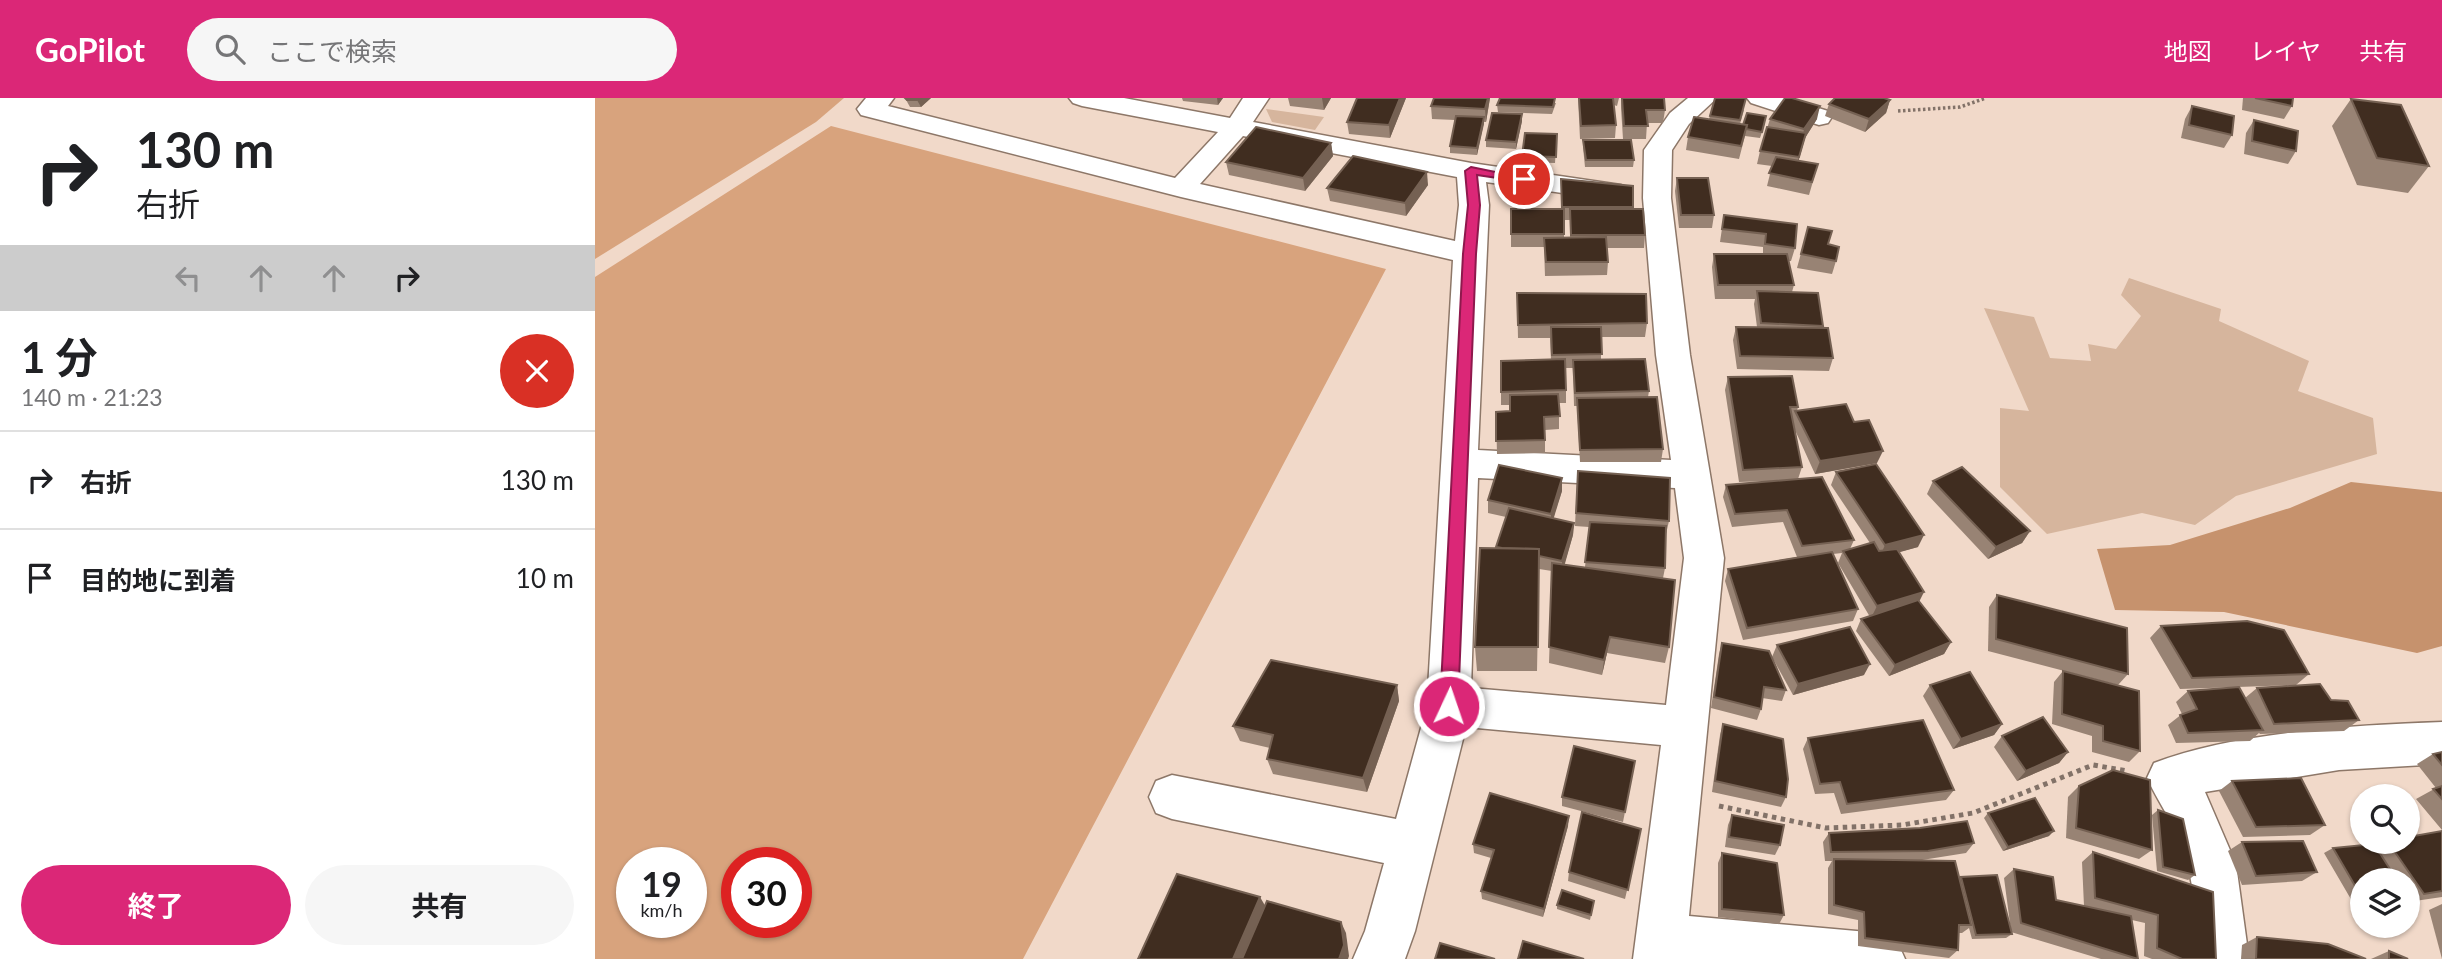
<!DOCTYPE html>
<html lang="ja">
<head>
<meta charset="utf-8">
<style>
  :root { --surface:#fff; --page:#f6f6f6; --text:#202124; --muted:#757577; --line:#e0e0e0; --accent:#db2777 }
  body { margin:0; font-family:Lato,"Noto Sans JP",sans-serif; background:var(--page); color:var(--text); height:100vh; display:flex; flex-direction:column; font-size:26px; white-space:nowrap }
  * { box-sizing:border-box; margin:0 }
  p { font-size:23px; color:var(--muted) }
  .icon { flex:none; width:38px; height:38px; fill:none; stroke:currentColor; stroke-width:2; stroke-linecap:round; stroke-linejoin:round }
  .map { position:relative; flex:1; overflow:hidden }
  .sheet { display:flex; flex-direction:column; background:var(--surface); width:595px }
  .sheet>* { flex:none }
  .banner { background:#fff; color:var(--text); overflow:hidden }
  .tools { position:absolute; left:1755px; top:686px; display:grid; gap:14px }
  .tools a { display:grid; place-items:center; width:70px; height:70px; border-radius:50%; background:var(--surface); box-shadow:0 2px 5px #0004; font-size:35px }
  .speed { position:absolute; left:21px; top:749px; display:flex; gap:14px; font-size:35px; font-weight:700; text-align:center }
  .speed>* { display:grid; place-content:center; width:91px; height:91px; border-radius:50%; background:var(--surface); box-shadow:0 2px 5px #0004; line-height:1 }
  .speed small { font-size:18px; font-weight:400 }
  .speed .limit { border:10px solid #d22; background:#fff; color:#111 }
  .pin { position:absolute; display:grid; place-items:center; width:60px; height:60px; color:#fff; margin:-30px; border:4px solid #fff; border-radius:50%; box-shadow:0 2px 7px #0007 }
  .me { position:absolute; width:77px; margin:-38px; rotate:3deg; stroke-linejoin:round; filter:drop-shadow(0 0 5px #0008) }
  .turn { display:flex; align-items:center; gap:24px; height:147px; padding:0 21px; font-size:32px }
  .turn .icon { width:91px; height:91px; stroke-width:2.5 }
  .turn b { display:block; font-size:49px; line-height:60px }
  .lanes { display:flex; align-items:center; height:66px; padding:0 21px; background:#0003; justify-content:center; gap:35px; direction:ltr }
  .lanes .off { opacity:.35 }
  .round { display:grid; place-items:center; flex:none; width:74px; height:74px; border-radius:37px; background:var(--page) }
  .overview { display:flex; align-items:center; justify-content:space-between; height:119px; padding:0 21px }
  h1 { font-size:42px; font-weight:700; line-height:52px }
  .action { display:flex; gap:14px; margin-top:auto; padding:14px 21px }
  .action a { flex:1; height:80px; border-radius:42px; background:var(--accent); color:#fff; font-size:28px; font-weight:700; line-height:80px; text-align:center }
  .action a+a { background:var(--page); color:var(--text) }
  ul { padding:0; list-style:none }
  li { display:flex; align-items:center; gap:21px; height:98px; padding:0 21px; border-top:2px solid var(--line) }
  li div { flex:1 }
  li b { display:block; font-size:26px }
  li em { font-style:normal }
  header { display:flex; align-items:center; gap:42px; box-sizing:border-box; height:98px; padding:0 35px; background:var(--accent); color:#fff }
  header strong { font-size:33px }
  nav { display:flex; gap:38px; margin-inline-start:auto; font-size:24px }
  .search { width:490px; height:63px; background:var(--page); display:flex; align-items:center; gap:18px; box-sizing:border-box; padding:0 24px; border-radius:38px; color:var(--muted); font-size:26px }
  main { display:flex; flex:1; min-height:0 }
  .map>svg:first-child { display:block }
</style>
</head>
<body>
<header>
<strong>GoPilot</strong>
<div class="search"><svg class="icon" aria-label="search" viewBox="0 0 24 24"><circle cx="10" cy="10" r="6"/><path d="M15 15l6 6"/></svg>ここで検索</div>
<nav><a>地図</a><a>レイヤ</a><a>共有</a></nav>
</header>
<main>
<section class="sheet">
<div class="banner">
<div class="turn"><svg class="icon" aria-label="right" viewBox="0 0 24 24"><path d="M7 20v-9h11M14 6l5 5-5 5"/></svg><div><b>130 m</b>右折</div></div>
<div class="lanes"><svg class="icon off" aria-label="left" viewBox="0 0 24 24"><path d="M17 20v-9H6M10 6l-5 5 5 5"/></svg><svg class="icon off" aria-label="ahead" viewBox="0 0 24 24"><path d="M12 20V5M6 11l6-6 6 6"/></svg><svg class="icon off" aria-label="ahead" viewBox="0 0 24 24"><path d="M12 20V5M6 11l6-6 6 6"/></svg><svg class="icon" aria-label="right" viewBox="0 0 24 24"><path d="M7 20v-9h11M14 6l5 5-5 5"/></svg></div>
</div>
<div class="overview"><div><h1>1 分</h1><p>140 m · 21:23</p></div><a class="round" style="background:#d93025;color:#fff"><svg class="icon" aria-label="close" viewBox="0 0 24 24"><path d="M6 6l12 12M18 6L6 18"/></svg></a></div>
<ul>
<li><svg class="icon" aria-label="right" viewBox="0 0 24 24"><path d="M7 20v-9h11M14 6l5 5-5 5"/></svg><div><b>右折</b></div><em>130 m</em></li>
<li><svg class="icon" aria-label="arrive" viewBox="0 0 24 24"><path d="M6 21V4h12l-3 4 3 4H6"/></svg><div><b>目的地に到着</b></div><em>10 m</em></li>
</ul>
<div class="action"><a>終了</a><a>共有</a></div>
</section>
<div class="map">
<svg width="1847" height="861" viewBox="0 0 1847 861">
  <rect width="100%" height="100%" fill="#f1d9c9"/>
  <g fill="#d6b59d">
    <path d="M671,11L729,19L720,32L677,24Z"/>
    <path d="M1534,180L1626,211L1624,223L1714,263L1703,293L1778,320L1782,356L1641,398L1600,427L1547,415L1452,436L1405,389V310L1434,313L1389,210L1439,219L1455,260L1496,263L1493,246L1521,251L1546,218L1526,197Z"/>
  </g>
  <path fill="#c6926d" d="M1756,384L1847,394V548L1822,555L1629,514L1520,512L1502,451L1575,447L1695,410Z"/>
  <g fill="#d8a37d" fill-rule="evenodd">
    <path d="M0,0H249L221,24L0,161Z"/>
    <path d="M236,28L791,171L428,861H0V179ZM37,765H96V824H37ZM142,765H201V824H142Z"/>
  </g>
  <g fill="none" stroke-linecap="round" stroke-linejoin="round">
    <defs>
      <g id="minor">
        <path d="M271,0H299L293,8L580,80L623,34L487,8L478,5L474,0H529L635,20L648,0H674L658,24L876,65L1026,87L1030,93L1026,99L1016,102L891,84L894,107L883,352L1076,362L1061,257L1048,100L1049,52L1075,15L1093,0H1122L1094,26L1077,52L1076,100L1095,257L1129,460L1094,818L1284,835L1302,843L1310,861H1038L1066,647L871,629L820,833L810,861H758L770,833L789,765L577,721L561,715L554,699L561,683L577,677L801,721L832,608L858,162L586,99L266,17L262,11ZM648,38L862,79L864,107L860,143L605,86ZM883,380L1080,390L1089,460L1071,607L876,590Z"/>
        <path d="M1152,0H1191L1233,13L1237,19L1233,25L1224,27L1156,5Z"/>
        <path d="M1847,624V666L1744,672L1610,694L1641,766L1654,861H1602C1601,822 1600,780 1585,743C1576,721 1562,702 1552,680L1559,665C1638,634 1761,627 1847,624Z"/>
      </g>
    </defs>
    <use href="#minor" stroke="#8d7768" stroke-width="3"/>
    <path stroke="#827268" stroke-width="3.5" stroke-dasharray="2.5 2.5" stroke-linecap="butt" d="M1303,13L1365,9L1391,0"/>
    <path stroke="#827268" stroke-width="5" stroke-dasharray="4.5 4.5" stroke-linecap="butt" d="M1124,708L1231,730L1307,727L1378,715L1498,667L1533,673"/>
    <use href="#minor" fill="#fff" fill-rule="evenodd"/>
  </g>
  <g fill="#988374" fill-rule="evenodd">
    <path d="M310,0H336L326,9H315Z"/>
    <path d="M587,0H628L623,7L588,3Z"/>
    <path d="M693,0H736L729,12L695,8Z"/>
    <path d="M811,0L795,40L754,36L752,24Z"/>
    <path d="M895,0L891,24H889L882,57L855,55V48L860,22L837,21L836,8Z"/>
    <path d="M983,0H1024L1022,8L1019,7L1021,27L1020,40L985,41Z"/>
    <path d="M1026,0L1070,12L1068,25H1052L1051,41H1028L1026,10Z"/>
    <path d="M1648,0H1698L1697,8L1689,21L1647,12Z"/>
    <path d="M1756,1L1834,68L1813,95L1762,87L1737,28Z"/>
    <path d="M1295,2L1291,15L1270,34L1230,18L1234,6Z"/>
    <path d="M961,5L957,16L903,14L902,7Z"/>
    <path d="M1597,8L1637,37L1629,50L1586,40L1590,21Z"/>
    <path d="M1149,12L1145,26L1170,25L1165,40L1150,38L1144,61L1091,52L1093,39L1114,21L1115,18Z"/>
    <path d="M1175,21H1222L1210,40L1203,63L1223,66L1214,97L1172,88L1177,68L1162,66L1165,53Z"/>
    <path d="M1659,22L1701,53L1693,66L1649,56L1651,35Z"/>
    <path d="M927,23L921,51L891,49V42Z"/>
    <path d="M962,36L960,65L927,64V58Z"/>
    <path d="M988,42L1039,62L1038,69H990L988,49Z"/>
    <path d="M736,45L738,58L710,93L634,77L631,64Z"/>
    <path d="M1082,80L1119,117L1117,130H1084L1080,93Z"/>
    <path d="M966,81L1038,88V111L1050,137L1049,150H1012L1013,164L1012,177L950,178L949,149H916V111H966ZM969,122H975V140H969Z"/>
    <path d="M833,87L811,118L735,103L732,90Z"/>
    <path d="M1129,117L1200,150L1196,163H1193L1199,187L1197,194L1228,228L1227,230L1238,260L1234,273L1142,271L1138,242L1141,229H1162L1159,206L1160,201H1120L1117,169L1119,156H1168V149L1125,144Z"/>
    <path d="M1213,129L1233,146L1241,163L1237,176L1202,170Z"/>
    <path d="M922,195L1052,225L1050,239H1006V262L1054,293L1053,299L1068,351L1066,364H985L982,308H979L978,270H971V305H964V331L950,332V355L902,356L901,314L915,313V307H906V263L956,262L955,240H923Z"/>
    <path d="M1133,279L1203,309L1202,313L1259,324L1282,365L1220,376L1200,332L1207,369L1203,381L1259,442L1255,451L1275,445L1236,387L1241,374L1323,449L1304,454L1324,503L1356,544L1349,556L1294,578L1261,533L1266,521L1275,519L1243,465L1247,455L1238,456L1263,511L1258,523L1148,542L1130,483L1133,471L1202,459L1188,424L1137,429L1128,399L1131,387L1174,383L1144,384L1130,292Z"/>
    <path d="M1338,383L1435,433L1427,445L1393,461L1332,396Z"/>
    <path d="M982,385L1074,423L1071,436L1070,470L1068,480L1074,549L1070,565L1012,555L1007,577L954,565L957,473L944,471L942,573H882L880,549L901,449L911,419L893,415V402L967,393L958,420L979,425L978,437L969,467L990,469L994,429L980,428Z"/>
    <path d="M1402,497L1533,576L1523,587L1393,553L1394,509Z"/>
    <path d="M1566,528L1714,576L1701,587L1736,602L1764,622L1749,633L1665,636L1664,635L1655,643L1581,645L1573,627L1587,616L1581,604L1593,593L1650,600L1662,590L1700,587L1585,591L1555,540Z"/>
    <path d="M1127,545L1191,592L1187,603L1167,600L1166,611L1162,622L1116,610L1124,556Z"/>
    <path d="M1182,547L1269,577L1198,597L1177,559Z"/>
    <path d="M1468,573L1545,653L1534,664L1497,654V638L1457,626L1459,584Z"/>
    <path d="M802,587L804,603L772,694L678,676L672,661L675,650L645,643L638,628Z"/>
    <path d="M1335,587L1407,626L1399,637L1358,651L1328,598Z"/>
    <path d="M1128,626L1191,699L1186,709L1117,694L1125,637Z"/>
    <path d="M1407,638L1473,654L1464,665L1422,683L1399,649Z"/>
    <path d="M1213,640L1359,692L1351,702L1246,716L1239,695L1220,696L1208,651Z"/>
    <path d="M1847,654V732L1821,701L1841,690L1822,666L1838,656Z"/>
    <path d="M1040,663L1028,724L967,708V699Z"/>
    <path d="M1637,683L1730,727L1715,737L1648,739L1624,693Z"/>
    <path d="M1484,688L1557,752L1544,761L1471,740L1473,699Z"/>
    <path d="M1563,712L1600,777L1593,782L1562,773L1557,717Z"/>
    <path d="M1393,715L1454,738L1408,753L1389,720Z"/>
    <path d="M1137,717L1185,747L1180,757L1130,749L1133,727Z"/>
    <path d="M973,728L948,819L887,801L886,793L896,760L879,755L878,746Z"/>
    <path d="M1046,731L1030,801L973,783L974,774Z"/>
    <path d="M1847,733V799L1813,804V782H1768V801L1757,803L1729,755L1738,750L1781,749L1791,744H1813Z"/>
    <path d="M1234,735L1379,745L1371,755L1327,762L1364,780L1366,779L1416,833L1409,780L1419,771L1461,802L1489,808L1487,764L1498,754L1621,861H1557L1549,858L1550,825L1537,822L1543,861H1506L1416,834L1417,836L1411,840L1377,841L1374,830L1367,835H1364L1363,852L1354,860L1263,848V822L1233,816V770L1237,763H1230L1228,744Z"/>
    <path d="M1647,744L1722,774L1707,783L1647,787L1633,753Z"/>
    <path d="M1127,755L1189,817L1184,826L1123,819V765Z"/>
    <path d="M999,803L995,822L962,811V807Z"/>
    <path d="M1847,806V861L1834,812Z"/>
    <path d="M1662,839L1771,861H1646L1647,847Z"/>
    <path d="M1794,853L1813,861H1776Z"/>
  </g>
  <g fill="#756153">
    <path d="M325,0H336L326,9L322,2Z"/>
    <path d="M622,0H628L623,7Z"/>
    <path d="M727,0H736L729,12Z"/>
    <path d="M805,0H811L795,40L794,27Z"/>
    <path d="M893,0H895L891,24L890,11Z"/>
    <path d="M1295,2L1291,15L1270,34L1274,21Z"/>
    <path d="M1225,8L1222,21L1210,40L1201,72L1209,31Z"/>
    <path d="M927,16V23L921,51V44Z"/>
    <path d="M889,19V26L882,57V50Z"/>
    <path d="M736,45L738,58L710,93L708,80Z"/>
    <path d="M832,74L833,87L811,118L810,105Z"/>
    <path d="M1288,353L1282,365L1220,376L1225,363Z"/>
    <path d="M967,380V393L956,429V416Z"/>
    <path d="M979,425L978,437L967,476V463Z"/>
    <path d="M1435,433L1427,445L1393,461L1401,449Z"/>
    <path d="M1329,437L1323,449L1284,460L1290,447Z"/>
    <path d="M1329,494L1323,506L1276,520L1282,508Z"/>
    <path d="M1015,539L1012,555L1007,577L1009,562Z"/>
    <path d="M1356,544L1349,556L1294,578L1300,567Z"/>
    <path d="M1275,566L1269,577L1198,597L1203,586Z"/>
    <path d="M802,587L804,603L772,694L768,680Z"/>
    <path d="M1407,626L1399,637L1358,651L1366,641Z"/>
    <path d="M1473,654L1464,665L1422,683L1431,673Z"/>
    <path d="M974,718L973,728L948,819L949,811Z"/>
    <path d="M1459,733L1454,738L1408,753L1413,749Z"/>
    <path d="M665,799L672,811L651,861H638Z"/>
    <path d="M746,824L751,835L754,858L753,861H744Z"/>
  </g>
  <g fill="#402d20" stroke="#756153" stroke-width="2">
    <path d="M310,0H325L322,2H312Z"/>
    <path d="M762,0H805L794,27L752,24Z"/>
    <path d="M839,0H893L890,11L836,8Z"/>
    <path d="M905,0H960L958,9L902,7Z"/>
    <path d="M984,0H1018L1021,27L986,28Z"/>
    <path d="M1027,0H1069L1070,12H1051L1053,28H1029Z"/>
    <path d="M1120,0H1151L1145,22L1115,18Z"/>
    <path d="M1190,0H1197L1225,8L1209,31L1175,21Z"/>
    <path d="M1240,0H1289L1295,2L1274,21L1234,6Z"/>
    <path d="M1660,0H1698L1697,8Z"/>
    <path d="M1756,1L1806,7L1834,68L1782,60Z"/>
    <path d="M1597,8L1639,18L1637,37L1594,27Z"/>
    <path d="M897,15L927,16L921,44L891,42Z"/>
    <path d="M1152,15L1171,18L1167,34L1151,31L1152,27H1148Z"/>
    <path d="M861,18L889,19L882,50L855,48Z"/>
    <path d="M1099,19L1152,27L1146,48L1093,39Z"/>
    <path d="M1659,22L1703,33L1701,53L1657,43Z"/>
    <path d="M661,29L736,45L708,80L631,64Z"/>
    <path d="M1172,29L1211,35L1204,59L1165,53Z"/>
    <path d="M930,35L962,36L961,59L927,58Z"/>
    <path d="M988,42H1036L1039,62H991Z"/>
    <path d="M758,58L832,74L810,105L732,90Z"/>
    <path d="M1181,59L1223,66L1217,84L1174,75Z"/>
    <path d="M1082,80H1113L1119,117H1086Z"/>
    <path d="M966,81L1038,88V109H967Z"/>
    <rect x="916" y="111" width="53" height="25"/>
    <path d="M975,111H1048L1050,137H976Z"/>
    <path d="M1129,117L1202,126L1200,150L1170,146L1171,136L1127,131Z"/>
    <path d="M1213,129L1237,133L1233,146L1244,149L1241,163L1206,156Z"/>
    <path d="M1011,139L1013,164H951L949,140Z"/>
    <path d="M1119,156H1192L1199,187H1123Z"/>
    <path d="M1162,193L1223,195L1228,228L1166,225Z"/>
    <path d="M922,195L1051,196L1052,225L923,227Z"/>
    <path d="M956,229H1006L1007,256L957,257Z"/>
    <path d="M1141,229L1233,230L1238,260L1145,258Z"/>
    <path d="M970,261L971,292L906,294V263Z"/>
    <path d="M1050,261L1054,293L980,295L978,262Z"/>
    <path d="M1197,278L1203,309H1195L1207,369L1148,372L1133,279Z"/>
    <path d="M963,296L965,318L949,319L950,342L901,343V314L915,313V297Z"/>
    <path d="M1062,299L1068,351L985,352L982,300Z"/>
    <path d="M1251,306L1259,324L1274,322L1288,353L1225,363L1200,313Z"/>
    <path d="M1281,366L1329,437L1290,447L1241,374Z"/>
    <path d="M904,367L967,380L956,416L893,402Z"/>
    <path d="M1367,369L1435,433L1401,449L1338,383Z"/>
    <path d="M983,373L1075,380L1074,423L981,415Z"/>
    <path d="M1227,379L1259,442L1207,448L1192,412L1140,416L1131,387Z"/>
    <path d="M914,410L979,425L967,463L944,458V451L907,450L901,449Z"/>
    <path d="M995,424L1071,428L1070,470L990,464Z"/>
    <path d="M1279,444L1284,453L1302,451L1329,494L1282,508L1248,453Z"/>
    <path d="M885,450L944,451L943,549H880Z"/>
    <path d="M1237,454L1263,511L1152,530L1133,471Z"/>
    <path d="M957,465L1080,482L1074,549L1015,539L1009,562L954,549Z"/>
    <path d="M1402,497L1532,530L1533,576L1401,541Z"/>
    <path d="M1323,502L1356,544L1300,567L1266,521Z"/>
    <path d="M1652,523L1689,532L1714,576L1597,580L1566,528Z"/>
    <path d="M1255,529L1275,566L1203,586L1182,547Z"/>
    <path d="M1127,545L1174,553L1191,592L1169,589L1166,611L1119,599Z"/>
    <path d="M676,562L802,587L768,680L672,661L678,637L638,628Z"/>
    <path d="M1468,573L1544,593L1545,653L1508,643V628L1467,616Z"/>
    <path d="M1375,574L1407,626L1366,641L1335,587Z"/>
    <path d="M1725,586L1736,602L1753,603L1764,622L1679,626L1662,590Z"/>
    <path d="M1644,589L1668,632L1593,635L1585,617L1602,611L1593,593Z"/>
    <path d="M1448,619L1473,654L1431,673L1407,638Z"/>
    <path d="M1328,622L1359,692L1252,706L1245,684L1225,686L1213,640Z"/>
    <path d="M1128,626L1188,641L1193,681L1191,699L1120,683Z"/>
    <path d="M979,648L1040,663L1030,714L967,699Z"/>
    <path d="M1847,654V667L1838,656Z"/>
    <path d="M1518,672L1555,682L1557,752L1481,730L1484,688Z"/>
    <path d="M1706,680L1730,727L1661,729L1637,683Z"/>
    <path d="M1847,688V701L1838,691Z"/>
    <path d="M895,695L974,718L949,811L886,793L899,752L878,746Z"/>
    <path d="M1440,700L1459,733L1413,749L1393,715Z"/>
    <path d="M1563,712L1588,721L1600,777L1568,769Z"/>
    <path d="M987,714L1046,731L1033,792L974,774Z"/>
    <path d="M1137,717L1189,727L1185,747L1134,739Z"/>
    <path d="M1372,723L1379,745L1333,753L1236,754L1234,735L1325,730Z"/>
    <path d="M1847,733V793L1829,796L1793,744H1813V739Z"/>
    <path d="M1708,743L1722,774L1661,778L1647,744Z"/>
    <path d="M1779,746L1802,782H1768V798H1766L1738,750Z"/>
    <path d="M1498,754L1618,794L1621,861H1587L1562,850L1563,817L1500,800Z"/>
    <path d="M1127,755L1182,765L1189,817L1127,811Z"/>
    <path d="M1239,761L1360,763L1376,827H1364L1363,852L1270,840L1269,814L1239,807Z"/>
    <path d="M1419,771L1458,779L1461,802L1536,818L1543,861L1426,825Z"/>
    <path d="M582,776L665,799L638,861H543Z"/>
    <path d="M1402,777L1417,836L1381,837L1366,779Z"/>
    <path d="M967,792L999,803L996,817L962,807Z"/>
    <path d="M672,803L746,824L749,847L744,861H647Z"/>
    <path d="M1662,839L1733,846L1771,861H1661Z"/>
    <path d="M928,843L989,861H923Z"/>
    <path d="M845,845L900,861H840Z"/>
    <path d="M1794,853L1813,861H1794Z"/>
  </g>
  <path fill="#db2777" stroke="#8e194d" stroke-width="2" d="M876,69L935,81L929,84L882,77L885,107L881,156L863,608L861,614L854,616L848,614L845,608L868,156L873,107L870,73Z"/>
</svg>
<div class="tools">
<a><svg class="icon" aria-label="search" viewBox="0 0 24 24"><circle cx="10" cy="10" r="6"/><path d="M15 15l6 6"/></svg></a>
<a><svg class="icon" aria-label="layers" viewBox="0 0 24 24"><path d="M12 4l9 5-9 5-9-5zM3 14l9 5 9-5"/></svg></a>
</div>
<div class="speed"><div>19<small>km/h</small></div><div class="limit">30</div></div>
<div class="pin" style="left:929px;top:81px;background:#d93025"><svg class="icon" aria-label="arrive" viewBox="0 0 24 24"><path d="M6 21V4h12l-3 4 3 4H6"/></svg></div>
<svg class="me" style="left:854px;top:608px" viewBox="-20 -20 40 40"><circle r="17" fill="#db2777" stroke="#fff" stroke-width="3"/><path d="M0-11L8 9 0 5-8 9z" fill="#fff"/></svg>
</div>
</main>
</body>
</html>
